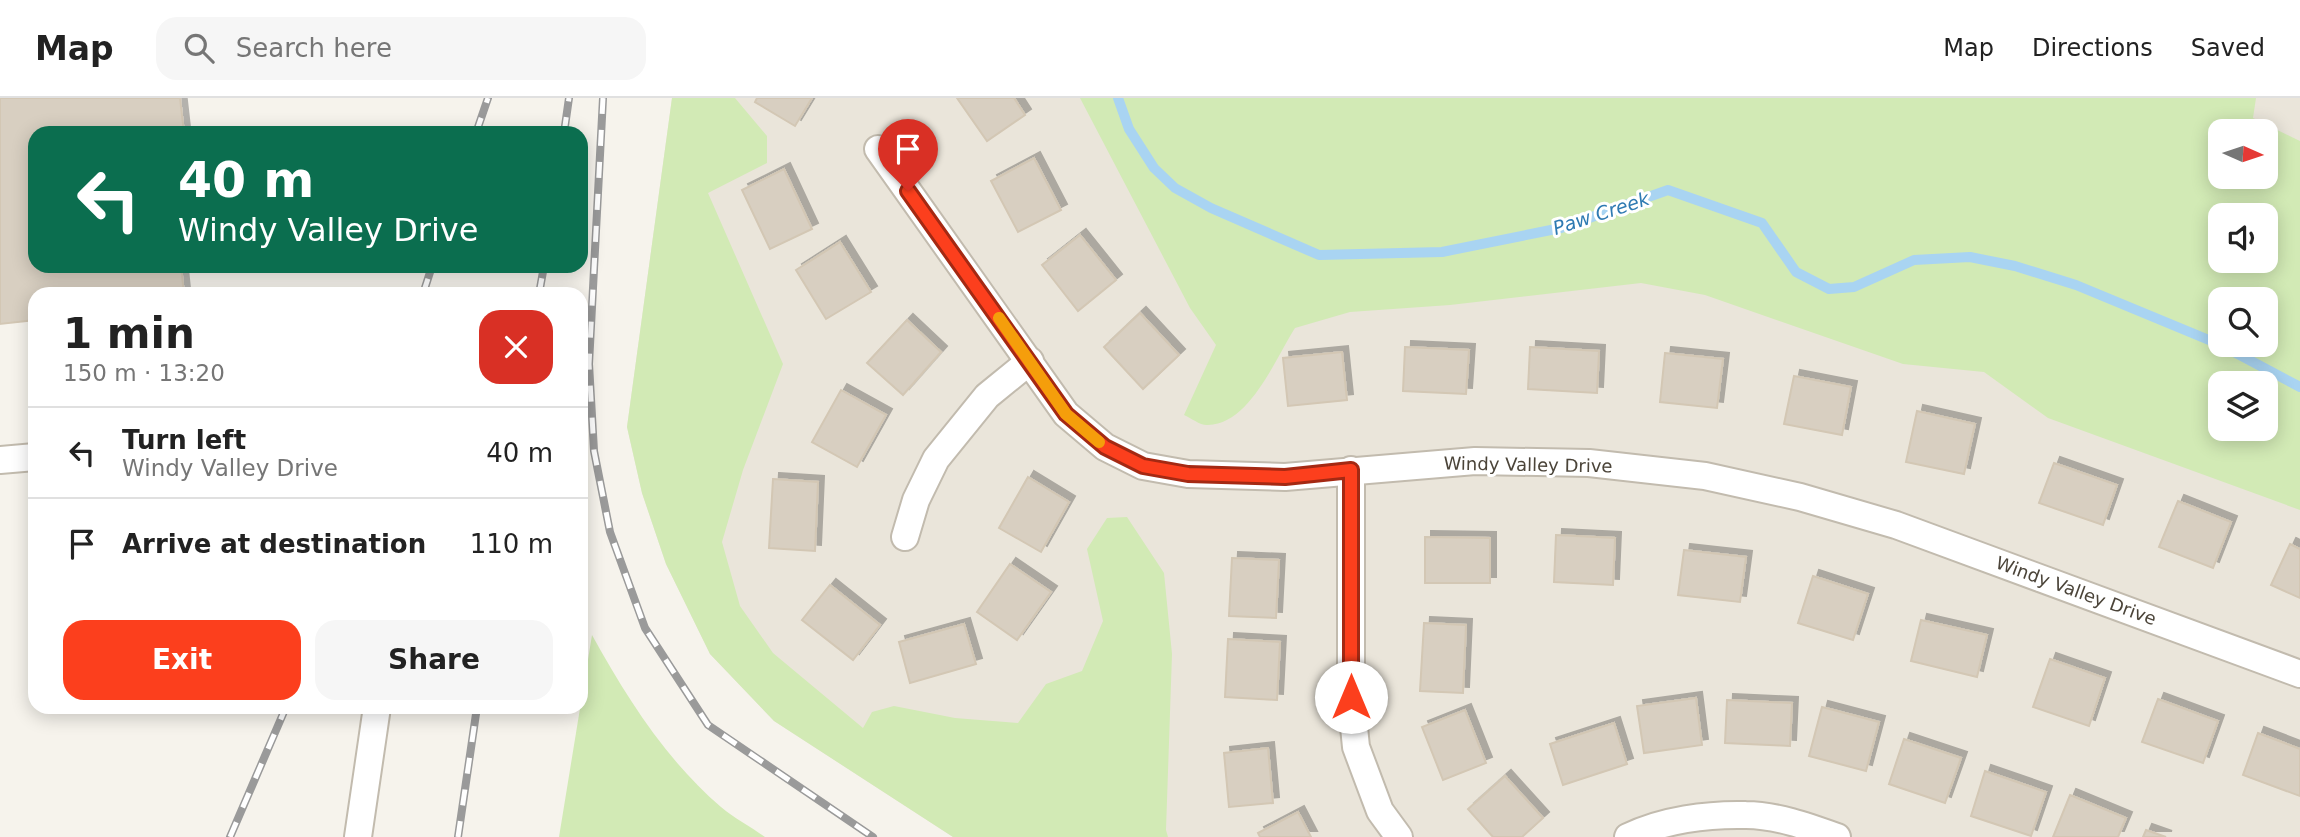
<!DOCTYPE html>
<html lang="en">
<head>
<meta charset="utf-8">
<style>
  :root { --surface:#fff; --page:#f6f6f6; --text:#222; --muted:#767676; --line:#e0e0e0; --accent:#fc3f1d }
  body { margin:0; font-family:"DejaVu Sans",sans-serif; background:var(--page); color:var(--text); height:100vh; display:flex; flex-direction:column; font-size:26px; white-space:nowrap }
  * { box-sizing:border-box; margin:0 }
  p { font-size:23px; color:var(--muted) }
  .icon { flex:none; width:38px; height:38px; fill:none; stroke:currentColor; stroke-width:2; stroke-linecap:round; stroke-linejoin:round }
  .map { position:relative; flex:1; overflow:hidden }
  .drawer { position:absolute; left:28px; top:189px; width:560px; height:427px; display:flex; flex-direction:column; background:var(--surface); border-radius:21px; box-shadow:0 4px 18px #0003 }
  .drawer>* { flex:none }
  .top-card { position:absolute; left:28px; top:28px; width:560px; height:147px; border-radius:21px; box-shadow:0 4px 18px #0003; background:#0b6e4f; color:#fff; overflow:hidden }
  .needle { width:46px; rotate:93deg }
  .buttons { position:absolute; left:2208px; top:21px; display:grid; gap:14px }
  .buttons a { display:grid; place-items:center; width:70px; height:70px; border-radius:14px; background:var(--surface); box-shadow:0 4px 18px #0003; font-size:35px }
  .pin { position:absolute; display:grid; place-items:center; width:60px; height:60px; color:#fff; margin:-72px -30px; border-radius:50% 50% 50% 0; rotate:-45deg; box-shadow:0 0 7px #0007 }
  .pin .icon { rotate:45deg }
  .me { position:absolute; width:77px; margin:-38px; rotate:0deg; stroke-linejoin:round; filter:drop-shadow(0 0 5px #0008) }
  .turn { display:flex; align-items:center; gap:24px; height:147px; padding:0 35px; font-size:32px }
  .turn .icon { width:91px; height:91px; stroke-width:2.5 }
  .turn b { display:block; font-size:49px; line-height:60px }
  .round { display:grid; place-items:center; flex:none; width:74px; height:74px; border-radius:21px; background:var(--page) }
  .headline { display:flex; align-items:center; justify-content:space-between; height:119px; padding:0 35px }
  h1 { font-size:42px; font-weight:700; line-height:52px }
  .button { display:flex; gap:14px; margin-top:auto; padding:14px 35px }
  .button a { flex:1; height:80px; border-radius:21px; background:var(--accent); color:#fff; font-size:28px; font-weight:700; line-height:80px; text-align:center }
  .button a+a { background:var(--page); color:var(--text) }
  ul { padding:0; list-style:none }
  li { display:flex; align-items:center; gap:21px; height:91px; padding:0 35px; border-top:2px solid var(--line) }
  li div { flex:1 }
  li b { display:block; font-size:26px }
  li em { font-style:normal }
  header { display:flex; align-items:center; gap:42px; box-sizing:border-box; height:98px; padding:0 35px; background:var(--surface); border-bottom:2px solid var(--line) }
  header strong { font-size:33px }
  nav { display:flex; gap:38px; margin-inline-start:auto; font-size:24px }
  .search { width:490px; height:63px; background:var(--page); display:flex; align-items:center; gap:18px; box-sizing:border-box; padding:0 24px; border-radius:21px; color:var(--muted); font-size:26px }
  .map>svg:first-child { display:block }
</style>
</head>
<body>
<header>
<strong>Map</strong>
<div class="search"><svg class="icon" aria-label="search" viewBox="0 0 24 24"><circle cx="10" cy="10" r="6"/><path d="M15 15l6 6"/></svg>Search here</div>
<nav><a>Map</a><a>Directions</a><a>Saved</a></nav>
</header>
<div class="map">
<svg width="2300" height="739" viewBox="0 0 2300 739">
  <defs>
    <filter id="shadow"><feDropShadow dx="6" dy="-6" stdDeviation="0" flood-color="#0004"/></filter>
  </defs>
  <rect width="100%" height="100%" fill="#f6f3ec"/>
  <path fill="#eae5da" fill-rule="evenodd" d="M672,0H2300V739H953L774,623L710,556L666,466L642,395L627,329ZM2221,33H2266V79H2221ZM2221,117H2266V163H2221ZM2221,201H2266V247H2221ZM2221,285H2266V331H2221Z"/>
  <g fill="#d2eab5" fill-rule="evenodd">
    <path d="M672,0H735L767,38V65L708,95L783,266L743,372L722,444L740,508L773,555L863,630L872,614L894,608L955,620L1018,625L1046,586L1082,573L1103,523L1087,451L1107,420L1127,419L1164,475L1172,556L1166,732L1168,739H953L774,623L710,556L666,466L642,395L627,329Z"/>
    <path d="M1080,0H2256L2253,20L2300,43V412L2048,320L1984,274L1903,266L1705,197L1641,185L1450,207L1350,214L1295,230C1275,261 1250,326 1208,327C1201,328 1191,320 1184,317L1216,247L1190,210ZM2221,33H2266V79H2221ZM2221,117H2266V163H2221ZM2221,201H2266V247H2221ZM2221,285H2266V331H2221Z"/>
    <path d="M592,537C627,600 666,662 721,709C734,720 751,729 765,739H559Z"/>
  </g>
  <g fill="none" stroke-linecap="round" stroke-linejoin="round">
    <g stroke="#a9d4f2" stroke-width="10">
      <path d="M1118,0L1129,31L1154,70L1175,90L1211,110L1319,157L1442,154L1561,130L1668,92L1762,125L1796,174L1829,191L1854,189L1914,162L1970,159L2015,168L2076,187L2221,247"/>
      <path d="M2221,247L2300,289"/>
    </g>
  </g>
  <g fill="#d8cfc1" stroke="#d3c7b4" stroke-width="2" filter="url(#shadow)">
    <path d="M0,0H180L184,35H35V168H181L184,196H35V222L0,226Z"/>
    <path d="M757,0H812L795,28L755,4Z"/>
    <path d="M957,0H1014L1025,17L987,43Z"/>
    <path d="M1034,60L1061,112L1018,134L991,83Z"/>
    <path d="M784,71L812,131L770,151L742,92Z"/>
    <path d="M1080,137L1116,182L1078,213L1042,167Z"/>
    <path d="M840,144L871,194L826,221L796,172Z"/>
    <path d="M1140,215L1179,257L1143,291L1104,249Z"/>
    <path d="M907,222L941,254L903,297L867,265Z"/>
    <path d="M1405,249L1469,252L1466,296L1403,293Z"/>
    <path d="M1530,249L1599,253L1597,295L1528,291Z"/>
    <path d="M1342,254L1347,302L1288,308L1283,260Z"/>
    <path d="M1665,255L1723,261L1717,310L1660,304Z"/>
    <path d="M1794,278L1851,289L1842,337L1784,326Z"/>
    <path d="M841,292L886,317L857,369L812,344Z"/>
    <path d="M1917,313L1975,326L1964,376L1906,364Z"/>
    <path d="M2054,365L2117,387L2103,427L2039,405Z"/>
    <path d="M1028,379L1069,404L1041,454L999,430Z"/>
    <path d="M773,381L818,384L815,453L769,450Z"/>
    <path d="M2178,403L2231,424L2213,470L2159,449Z"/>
    <path d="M1556,437L1615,440L1613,487L1554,484Z"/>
    <path d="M1425,439L1490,440V485H1425Z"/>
    <path d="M2290,446L2300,451V500L2271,487Z"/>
    <path d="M1684,452L1746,459L1740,504L1678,497Z"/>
    <path d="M1232,460L1279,462L1276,520L1229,518Z"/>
    <path d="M1010,466L1051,494L1017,542L977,514Z"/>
    <path d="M1813,478L1868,496L1853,542L1798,525Z"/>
    <path d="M830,487L880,527L853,562L802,522Z"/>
    <path d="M1921,522L1987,537L1977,579L1911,563Z"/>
    <path d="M1424,525L1466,527L1463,595L1420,593Z"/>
    <path d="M964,526L976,566L910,585L899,544Z"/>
    <path d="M1228,541L1280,544L1277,602L1225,599Z"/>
    <path d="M2050,561L2105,580L2089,628L2033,609Z"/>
    <path d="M1696,600L1702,647L1644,655L1637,608Z"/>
    <path d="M2158,601L2218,623L2203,665L2142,644Z"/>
    <path d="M1727,602L1792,605L1790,648L1725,645Z"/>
    <path d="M1822,609L1879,624L1866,673L1809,658Z"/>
    <path d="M1465,612L1486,665L1443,682L1422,629Z"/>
    <path d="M1614,625L1627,666L1563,687L1550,646Z"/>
    <path d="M2258,635L2300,651V698L2243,677Z"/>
    <path d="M1904,641L1961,660L1945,705L1889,686Z"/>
    <path d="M1268,650L1273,705L1229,709L1224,655Z"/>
    <path d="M1985,673L2046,694L2031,738L1971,718Z"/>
    <path d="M1505,678L1543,720L1522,739H1493L1468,711Z"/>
    <path d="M2070,697L2126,720L2118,739H2053Z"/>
    <path d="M1298,714L1311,739H1260L1258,735Z"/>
    <path d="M2146,732L2166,739H2143Z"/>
  </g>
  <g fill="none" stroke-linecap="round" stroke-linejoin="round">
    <defs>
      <g id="street">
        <path d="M878,51L1066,316L1105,349L1143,368L1188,376L1285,379L1475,363L1589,365L1705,378L1800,399L1896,427L2300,576"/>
        <path d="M0,362L35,359"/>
        <path d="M1351,372V599L1356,649L1380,713L1399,739"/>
        <path d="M905,439L916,402L936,361L987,298L1030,263"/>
        <path d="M358,739L377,609"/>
        <path d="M1628,739C1662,722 1708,716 1746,717C1776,717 1809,729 1837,739"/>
      </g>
    </defs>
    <use href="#street" stroke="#c2bbae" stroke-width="30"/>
    <use href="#street" stroke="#fff" stroke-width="26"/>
    <defs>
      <g id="rail">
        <path d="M603,0L589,266L594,353L610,434L645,530L708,627L873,739"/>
        <path d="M476,35L488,0"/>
        <path d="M564,35L569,0"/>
        <path d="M423,196L432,168"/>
        <path d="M539,196L544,168"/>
        <path d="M230,739L286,609"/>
        <path d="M458,739L477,609"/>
      </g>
    </defs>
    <use href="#rail" stroke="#9a9a9a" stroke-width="8"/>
    <use href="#rail" stroke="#fff" stroke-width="5" stroke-dasharray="16" stroke-linecap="butt"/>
  </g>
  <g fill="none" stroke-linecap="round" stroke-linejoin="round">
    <defs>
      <path id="route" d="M908,93L1066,316L1105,349L1143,368L1188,376L1285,379L1351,372V599"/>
    </defs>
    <use href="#route" stroke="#a42913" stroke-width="18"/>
    <use href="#route" stroke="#fc3f1d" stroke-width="12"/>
    <path stroke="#f59e0b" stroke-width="12" d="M999,220L1066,316L1099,344"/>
  </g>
  <g text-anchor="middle" stroke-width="6" stroke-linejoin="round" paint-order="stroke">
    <g font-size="18" fill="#4b4439" stroke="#fff">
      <text transform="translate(1528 367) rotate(1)" y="6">Windy Valley Drive</text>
      <text transform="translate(2076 493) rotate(20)" y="6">Windy Valley Drive</text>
    </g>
    <g font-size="19" font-style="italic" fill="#2e7ab2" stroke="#fff">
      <text transform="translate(1601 115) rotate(-18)" y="7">Paw Creek</text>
    </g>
  </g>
</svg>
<div class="buttons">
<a><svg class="needle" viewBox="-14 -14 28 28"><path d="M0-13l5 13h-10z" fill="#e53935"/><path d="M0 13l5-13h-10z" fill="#767676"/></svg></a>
<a><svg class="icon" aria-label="sound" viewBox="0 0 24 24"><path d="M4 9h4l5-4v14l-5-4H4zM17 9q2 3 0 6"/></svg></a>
<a><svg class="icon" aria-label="search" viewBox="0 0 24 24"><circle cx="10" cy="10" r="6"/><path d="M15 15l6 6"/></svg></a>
<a><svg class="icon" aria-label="layers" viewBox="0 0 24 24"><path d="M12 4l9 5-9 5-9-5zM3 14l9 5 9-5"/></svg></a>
</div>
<div class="pin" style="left:908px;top:93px;background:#d93025"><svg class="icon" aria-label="arrive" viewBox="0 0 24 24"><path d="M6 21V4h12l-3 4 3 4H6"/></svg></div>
<svg class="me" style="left:1351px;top:599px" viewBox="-20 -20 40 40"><circle r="19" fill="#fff"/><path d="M0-13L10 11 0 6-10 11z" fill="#fc3f1d"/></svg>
<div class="top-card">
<div class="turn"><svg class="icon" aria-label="left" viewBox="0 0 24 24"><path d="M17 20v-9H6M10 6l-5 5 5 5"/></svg><div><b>40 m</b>Windy Valley Drive</div></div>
</div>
<section class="drawer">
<div class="headline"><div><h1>1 min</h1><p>150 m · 13:20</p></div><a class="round" style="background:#d93025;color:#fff"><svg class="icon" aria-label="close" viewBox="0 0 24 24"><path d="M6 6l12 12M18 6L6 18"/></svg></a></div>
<ul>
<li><svg class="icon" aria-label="left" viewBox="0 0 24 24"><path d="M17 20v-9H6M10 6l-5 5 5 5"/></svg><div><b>Turn left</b><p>Windy Valley Drive</p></div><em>40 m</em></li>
<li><svg class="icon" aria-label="arrive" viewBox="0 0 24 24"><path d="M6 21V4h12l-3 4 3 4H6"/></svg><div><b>Arrive at destination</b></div><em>110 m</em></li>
</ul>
<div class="button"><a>Exit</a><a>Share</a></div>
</section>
</div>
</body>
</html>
